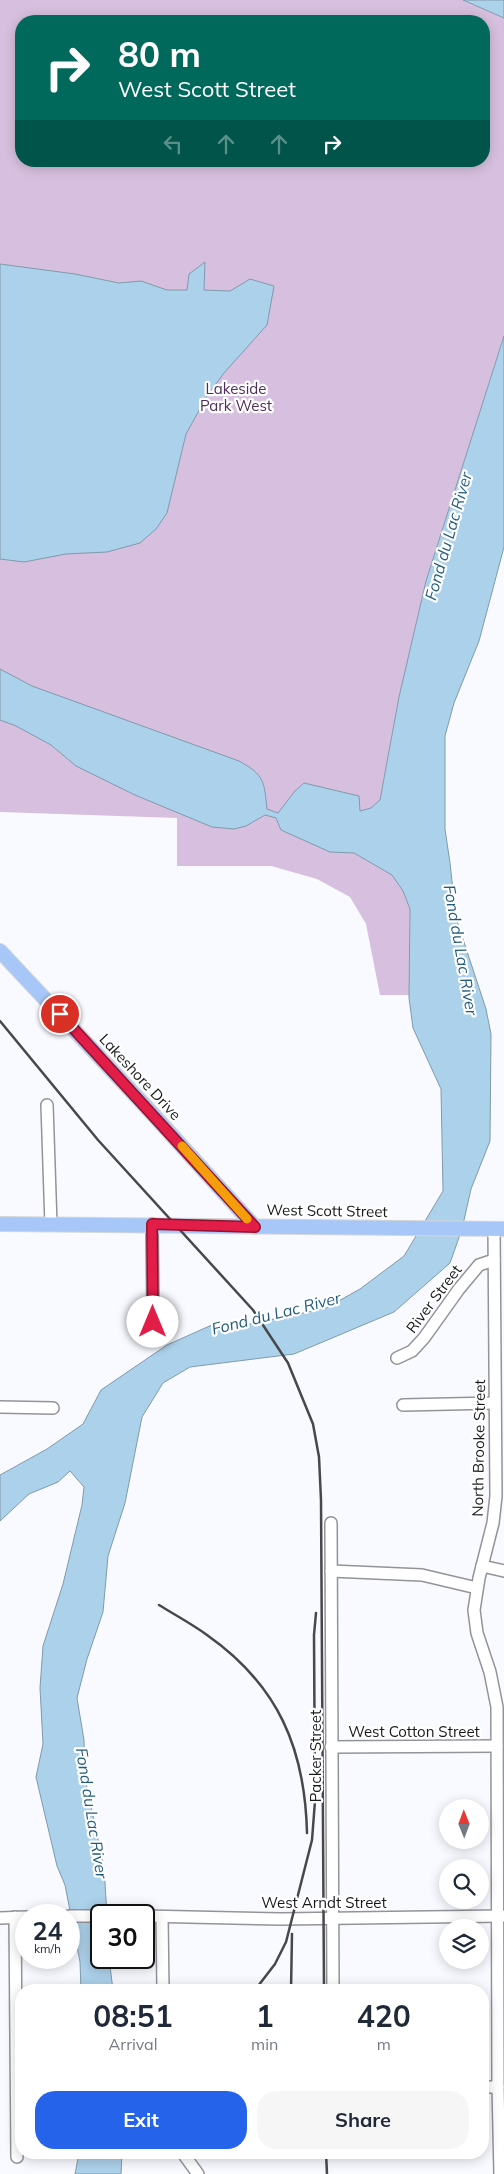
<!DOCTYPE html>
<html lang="en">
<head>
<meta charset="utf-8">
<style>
  :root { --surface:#fff; --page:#f6f6f7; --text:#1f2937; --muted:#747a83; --accent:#2563eb }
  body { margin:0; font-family:Mulish,sans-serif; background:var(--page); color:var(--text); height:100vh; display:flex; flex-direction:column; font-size:19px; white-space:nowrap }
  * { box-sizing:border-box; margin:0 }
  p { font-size:16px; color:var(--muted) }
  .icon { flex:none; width:28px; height:28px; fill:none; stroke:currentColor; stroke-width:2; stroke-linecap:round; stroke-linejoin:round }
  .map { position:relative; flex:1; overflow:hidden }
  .sheet { position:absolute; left:15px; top:1984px; width:474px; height:175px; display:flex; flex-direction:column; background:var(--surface); border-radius:20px; box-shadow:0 2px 12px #0003 }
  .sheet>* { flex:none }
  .guide { position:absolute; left:15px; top:15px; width:475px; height:152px; border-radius:20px; box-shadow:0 2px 12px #0003; background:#00695c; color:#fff; overflow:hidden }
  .needle { width:32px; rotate:359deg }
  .buttons { position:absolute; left:439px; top:1799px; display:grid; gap:10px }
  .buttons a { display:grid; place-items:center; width:50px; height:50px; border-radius:50%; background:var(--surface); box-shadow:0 2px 12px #0003; font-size:25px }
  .speed { position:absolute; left:15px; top:1904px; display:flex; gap:10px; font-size:25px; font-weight:700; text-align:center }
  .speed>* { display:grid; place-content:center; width:65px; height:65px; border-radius:50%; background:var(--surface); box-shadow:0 2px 12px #0003; line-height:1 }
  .speed small { font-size:12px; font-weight:400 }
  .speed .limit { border:2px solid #111; border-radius:8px; background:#fff; color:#111 }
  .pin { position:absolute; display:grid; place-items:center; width:42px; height:42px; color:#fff; margin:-21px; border:2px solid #fff; border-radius:50%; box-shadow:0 1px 5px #0007 }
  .me { position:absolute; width:55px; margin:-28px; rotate:0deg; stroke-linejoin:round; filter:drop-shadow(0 0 4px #0008) }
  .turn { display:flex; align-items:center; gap:18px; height:105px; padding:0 20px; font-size:22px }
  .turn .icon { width:65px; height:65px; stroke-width:2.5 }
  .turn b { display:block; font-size:35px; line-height:42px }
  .lanes { display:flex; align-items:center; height:48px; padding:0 20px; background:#0003; justify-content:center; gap:25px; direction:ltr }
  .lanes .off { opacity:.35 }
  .eta { display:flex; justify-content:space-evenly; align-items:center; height:85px; text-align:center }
  .eta b { font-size:30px; font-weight:700; line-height:35px }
  .cta { display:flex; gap:10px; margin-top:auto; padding:10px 20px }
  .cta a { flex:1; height:58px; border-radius:20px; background:var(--accent); color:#fff; font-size:20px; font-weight:700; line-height:58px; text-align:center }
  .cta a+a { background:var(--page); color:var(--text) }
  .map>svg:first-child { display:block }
</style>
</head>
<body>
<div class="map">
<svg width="504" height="2174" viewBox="0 0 504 2174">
  <rect width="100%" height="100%" fill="#f9faff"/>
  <path fill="#d7c0df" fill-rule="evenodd" d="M0,0H463L504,18V336L426,581L399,697L380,800L392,875L403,891L410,909L409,995H380L366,924L350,897L317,879L271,866H177V818L0,812ZM21,21H484V161H21Z"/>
  <g fill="#acd1ea" stroke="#809aac">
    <path d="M463,0H504V18Z"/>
    <path d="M205,262L204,290L230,291L250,279L274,286L267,325L224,373L207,396L186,434L167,513L156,529L140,543L107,552L66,554L24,562L0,559V264L75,274L119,283L141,281L167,290H187L189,274Z"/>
    <path d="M504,336V547L479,641L454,703L445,736V829L450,863L456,918L486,1009L491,1034L490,1141L471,1189L462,1229L450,1263L394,1312L294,1354L190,1367L163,1383L142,1417L125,1503L108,1556L103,1612L87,1659L77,1698L84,1740L85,1778L104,1867L107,1915H101V1958H109L113,1990H81L80,1962L65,1885L57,1866L36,1777L43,1744L40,1688L43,1646L63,1584L82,1505L84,1487L70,1471L58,1482L29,1494L0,1521V1475L47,1449L83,1424L101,1390L167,1345L214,1324H251L326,1308L360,1289L404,1256L443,1191L441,1089L413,1028L409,998L410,909L403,891L392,875L354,853L330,852L281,830L276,818L265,815L246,826L234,829L212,827L135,795L76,766L51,745L16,726L0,720V669L32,686L239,761C265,775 264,782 267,809L278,813L295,791L304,783L359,796L360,811L371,808L380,800L399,697L426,581Z"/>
    <path d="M79,2153H122L121,2174H75Z"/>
  </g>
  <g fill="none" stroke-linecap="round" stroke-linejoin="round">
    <defs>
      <g id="minor">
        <path d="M47,1105L51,1225"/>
        <path d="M152,1224L153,1322"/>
        <path d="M494,1228L496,1496L493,1523L479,1578L474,1610L477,1633L490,1672L497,1707L498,2087L500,2174"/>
        <path d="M397,1358L412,1351L424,1338L459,1289L479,1265L494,1260"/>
        <path d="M403,1405L495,1403"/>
        <path d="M0,1407L53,1408"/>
        <path d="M331,1523L333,1990"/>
        <path d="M482,1566L504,1571"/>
        <path d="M331,1571L422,1575L477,1588"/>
        <path d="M331,1747L497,1746"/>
        <path d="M69,1916H101"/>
        <path d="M144,1916L281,1919L502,1916"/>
        <path d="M15,1917L17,2157"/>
        <path d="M162,1917L163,1990"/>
        <path d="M0,1918L26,1917"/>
        <path d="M482,2087H498"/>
        <path d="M182,2152L198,2174"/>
      </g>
      <g id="major">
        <path d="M0,951L150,1111L255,1227"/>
        <path d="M0,1224L504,1229"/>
      </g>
    </defs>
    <use href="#minor" stroke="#939499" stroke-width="14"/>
    <use href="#major" stroke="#d5d6d6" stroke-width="16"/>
    <use href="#minor" stroke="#fff" stroke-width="11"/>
    <use href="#major" stroke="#a6c7f8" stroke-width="14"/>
    <g stroke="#47484b" stroke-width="2.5">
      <path d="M0,1021L98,1140L253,1310L288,1363L313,1424L319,1457L321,1500L324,1990"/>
      <path d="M159,1605C175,1615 192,1624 207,1635C278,1685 305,1748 307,1833"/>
      <path d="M255,1990L275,1964L286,1942L312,1840L315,1801L314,1635L316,1613"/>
      <path d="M291,1990L292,1934"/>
      <path d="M326,2152L327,2174"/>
    </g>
  </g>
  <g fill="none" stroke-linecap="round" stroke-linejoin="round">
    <defs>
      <path id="route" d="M60,1014L255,1227L152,1224L153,1322"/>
    </defs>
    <use href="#route" stroke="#92132f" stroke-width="12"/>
    <use href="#route" stroke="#e11d48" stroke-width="9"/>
    <path stroke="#f59e0b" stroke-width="9" d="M182,1146L247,1219"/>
  </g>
  <g text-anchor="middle" stroke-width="4.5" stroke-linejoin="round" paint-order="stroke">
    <g font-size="15" fill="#4f2e5a" stroke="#fff">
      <text x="236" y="394">Lakeside<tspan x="236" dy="17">Park West</tspan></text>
    </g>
    <g font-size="15" fill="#18191b" stroke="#fff">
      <text transform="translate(140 1077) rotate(47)" y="5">Lakeshore Drive</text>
      <text transform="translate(327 1211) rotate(1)" y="5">West Scott Street</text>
      <text transform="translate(434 1299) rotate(-53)" y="5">River Street</text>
      <text transform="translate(479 1448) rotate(-89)" y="5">North Brooke Street</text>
      <text x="414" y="1737">West Cotton Street</text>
      <text transform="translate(316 1756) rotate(-90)" y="5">Packer Street</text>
      <text x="324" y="1908">West Arndt Street</text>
    </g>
    <g font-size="16" font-style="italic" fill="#215c7f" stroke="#fff">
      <text transform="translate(448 536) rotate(-74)" y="6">Fond du Lac River</text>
      <text transform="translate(461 950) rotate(80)" y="6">Fond du Lac River</text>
      <text transform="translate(276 1313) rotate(-14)" y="6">Fond du Lac River</text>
      <text transform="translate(92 1813) rotate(81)" y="6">Fond du Lac River</text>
    </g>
  </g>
</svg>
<div class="buttons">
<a><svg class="needle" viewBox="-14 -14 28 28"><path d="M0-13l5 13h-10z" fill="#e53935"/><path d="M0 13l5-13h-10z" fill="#747a83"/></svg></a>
<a><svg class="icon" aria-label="search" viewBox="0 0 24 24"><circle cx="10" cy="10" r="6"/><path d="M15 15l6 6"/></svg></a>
<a><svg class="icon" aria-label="layers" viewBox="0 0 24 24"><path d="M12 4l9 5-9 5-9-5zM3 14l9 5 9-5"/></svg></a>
</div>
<div class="speed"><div>24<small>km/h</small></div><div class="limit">30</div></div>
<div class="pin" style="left:60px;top:1014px;background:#d93025"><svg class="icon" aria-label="arrive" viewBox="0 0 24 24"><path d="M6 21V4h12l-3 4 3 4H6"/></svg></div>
<svg class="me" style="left:153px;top:1322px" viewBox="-20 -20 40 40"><circle r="19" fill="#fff"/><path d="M0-13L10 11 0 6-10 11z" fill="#e11d48"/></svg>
<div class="guide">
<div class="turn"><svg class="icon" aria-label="right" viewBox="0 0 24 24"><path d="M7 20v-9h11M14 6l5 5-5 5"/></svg><div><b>80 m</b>West Scott Street</div></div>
<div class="lanes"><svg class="icon off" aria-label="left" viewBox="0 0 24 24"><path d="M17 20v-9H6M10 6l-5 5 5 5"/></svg><svg class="icon off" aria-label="ahead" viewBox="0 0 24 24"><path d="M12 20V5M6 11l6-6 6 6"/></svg><svg class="icon off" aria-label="ahead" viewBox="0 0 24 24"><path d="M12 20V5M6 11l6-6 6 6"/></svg><svg class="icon" aria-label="right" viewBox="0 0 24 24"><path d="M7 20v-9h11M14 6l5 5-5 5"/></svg></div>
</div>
<section class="sheet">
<div class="eta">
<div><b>08:51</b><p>Arrival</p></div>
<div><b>1</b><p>min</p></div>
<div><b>420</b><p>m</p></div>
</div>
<div class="cta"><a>Exit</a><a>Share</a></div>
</section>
</div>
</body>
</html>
